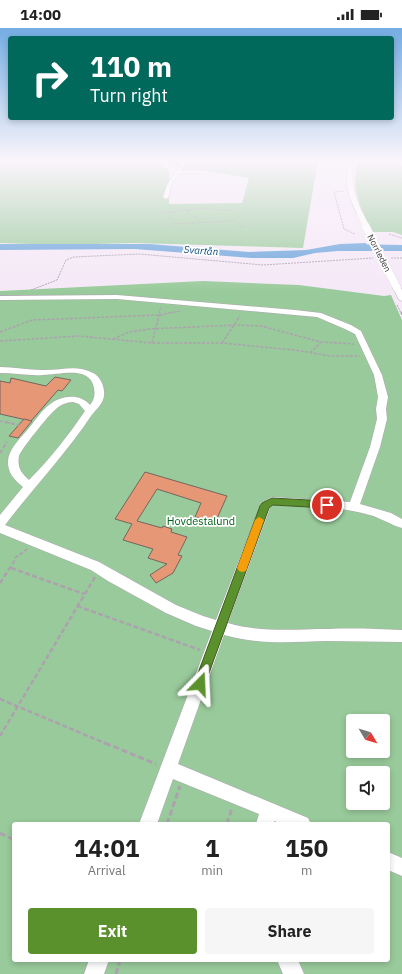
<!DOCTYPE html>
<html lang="en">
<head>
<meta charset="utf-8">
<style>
  :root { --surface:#fff; --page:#f6f6f6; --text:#222; --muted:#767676; --accent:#5b912c }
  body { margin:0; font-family:"IBM Plex Sans",sans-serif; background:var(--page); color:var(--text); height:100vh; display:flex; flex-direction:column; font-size:15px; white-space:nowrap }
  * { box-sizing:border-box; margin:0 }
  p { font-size:13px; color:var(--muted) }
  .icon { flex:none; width:22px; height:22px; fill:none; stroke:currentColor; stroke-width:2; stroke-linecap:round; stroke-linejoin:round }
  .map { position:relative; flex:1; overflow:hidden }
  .drawer { position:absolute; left:12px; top:794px; width:378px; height:140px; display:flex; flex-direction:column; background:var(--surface); border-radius:4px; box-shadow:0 2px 6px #0003 }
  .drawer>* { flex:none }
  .hud { position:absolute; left:8px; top:8px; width:386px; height:84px; border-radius:4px; box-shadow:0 2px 6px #0003; background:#00695c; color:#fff; overflow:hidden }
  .needle { width:26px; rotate:128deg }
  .controls { position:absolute; left:346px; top:686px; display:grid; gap:8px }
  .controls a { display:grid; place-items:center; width:44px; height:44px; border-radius:4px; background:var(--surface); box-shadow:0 2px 6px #0003; font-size:20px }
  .pin { position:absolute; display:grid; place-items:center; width:34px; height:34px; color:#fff; margin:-17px; border:2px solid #fff; border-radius:50%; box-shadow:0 1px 4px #0007 }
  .me { position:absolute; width:44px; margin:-22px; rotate:21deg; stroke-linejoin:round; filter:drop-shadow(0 0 3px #0008) }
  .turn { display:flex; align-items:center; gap:14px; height:84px; padding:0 16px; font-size:18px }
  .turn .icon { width:52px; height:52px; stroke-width:2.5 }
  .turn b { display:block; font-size:28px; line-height:34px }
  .eta { display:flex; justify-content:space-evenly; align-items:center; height:68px; text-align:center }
  .eta b { font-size:24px; font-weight:700; line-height:28px }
  .cta { display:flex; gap:8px; margin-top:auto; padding:8px 16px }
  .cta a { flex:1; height:46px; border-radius:4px; background:var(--accent); color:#fff; font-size:16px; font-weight:700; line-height:46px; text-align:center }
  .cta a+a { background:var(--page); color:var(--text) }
  .status { display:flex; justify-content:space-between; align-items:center; height:28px; padding:0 20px; background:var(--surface); direction:ltr }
  .status svg { height:11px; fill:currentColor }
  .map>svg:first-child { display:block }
</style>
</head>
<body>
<div class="status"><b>14:00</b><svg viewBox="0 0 49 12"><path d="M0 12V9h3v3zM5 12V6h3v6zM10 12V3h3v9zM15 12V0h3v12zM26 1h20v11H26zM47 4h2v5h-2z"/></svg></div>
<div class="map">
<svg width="402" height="946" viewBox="0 0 402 946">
  <rect width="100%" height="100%" fill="#f5e8f7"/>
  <g fill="#99ca9b" fill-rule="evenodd">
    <path d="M0,132H150L169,142V176L242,175L249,150L201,142L180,141L165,132H318L303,220L133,215L60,217L0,215Z"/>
    <path d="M359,132H402L399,135L402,137V207L393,204H373C361,182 349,158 359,132Z"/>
    <path d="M203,253L299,257L384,268L391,267L402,292V946H0V263ZM353,693H383V723H353ZM353,745H383V775H353ZM14,796H388V932H14Z"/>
  </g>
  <path fill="#66a1db" d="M366,215L369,222H349L315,225L293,230H252L135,221L0,222V216H150L249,224L306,222L340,216Z"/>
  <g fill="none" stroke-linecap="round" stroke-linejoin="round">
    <path fill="#66a1db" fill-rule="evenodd" d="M351,216L402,217V223H340L334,220L336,218Z"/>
  </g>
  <g fill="#e69876" stroke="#76655e">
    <path d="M55,349L71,352L62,363L58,362L31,393L0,386V353L10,355L11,350L46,358Z"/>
    <path d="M24,391L32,393L18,410L9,408Z"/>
    <path d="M145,444L227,468L215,495L195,489L201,475L157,461L137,493L162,500L163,498L172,501L171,504L187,509L178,527L182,528L173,545L156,555L150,547L167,536L148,530L153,521L123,512L132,496L115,491Z"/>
  </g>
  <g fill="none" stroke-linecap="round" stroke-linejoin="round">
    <defs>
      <g id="minor">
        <path d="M174,132L186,134L181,143H204L206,144L204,145H179L171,157L169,169L166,171L163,169L167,157L181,136Z"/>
        <path d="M117,267L295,282L321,285L351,297L361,303L382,347L388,369L386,381L387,391L380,419L360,476L391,485L402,491V500C391,497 381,490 370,487C339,478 306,479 274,477L270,480L228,595C262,605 295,601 329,601C353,600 378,601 402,602V614C377,614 353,613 328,613C291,614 261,617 224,607L178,736L308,790L311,796H282L274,793V796H256L259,786L173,751L157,796H139L212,603L196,598L166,585L108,553L91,542L0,505V487L23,459C15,452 9,447 8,436C7,422 20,411 29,400C35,393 41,383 49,377C61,367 80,365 90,377C95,371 95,366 94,360C90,337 59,347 43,347C29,348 14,345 0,345V339C14,339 28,342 42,342C60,343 76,336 93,345C101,349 105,359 104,368C103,376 96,381 91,388C65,427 33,460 5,497L99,534L176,577L203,588L216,592L261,475L272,469L350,474L370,419L377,391L376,381L378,369L374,347L355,306L345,301L317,289L117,271L0,272V268ZM73,374L79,376L85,383C68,408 50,431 29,452C21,445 17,439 19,428C20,423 50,385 56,381C60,377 67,374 73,374Z"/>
        <path d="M388,824L402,830V848L388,842Z"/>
        <path d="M89,932H109L104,946H84Z"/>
        <path d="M277,932H298L304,946H283Z"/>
      </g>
      <g id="major">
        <path d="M348,132H354C350,152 355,169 363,186L360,188L358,187C348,171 344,151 348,132Z"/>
        <path d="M394,258H400L402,262V273L399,272L393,260Z"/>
      </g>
    </defs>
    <use href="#minor" stroke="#b2a6b4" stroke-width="1"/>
    <use href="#major" stroke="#b2a6b4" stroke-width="1"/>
    <g stroke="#aca2ae" stroke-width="1" stroke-dasharray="2 1" stroke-linecap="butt">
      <path d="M343,163L334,164L344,201L355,206"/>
      <path d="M162,185L188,182"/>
      <path d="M201,192L188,185V182L200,180L234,183"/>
      <path d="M171,196L235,193L244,200"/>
      <path d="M389,206L402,210"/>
      <path d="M391,230H402"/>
      <path d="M31,262L57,252L66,232L74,229L139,226L263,237L373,230"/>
      <path d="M397,277L401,285"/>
      <path d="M159,285L161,279"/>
      <path d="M169,285L181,283"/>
    </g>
    <g stroke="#aca2ae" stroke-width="1.5" stroke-dasharray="3 1.5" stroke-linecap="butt">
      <path d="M401,284L402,287"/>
      <path d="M0,304L32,292L160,287L174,284"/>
      <path d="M113,311L129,304L149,301L237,297L261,298L321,314L354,316"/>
      <path d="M0,313L79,308L152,315H222L294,322L331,328H360"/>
      <path d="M152,315L160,284"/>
      <path d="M222,315L240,288"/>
      <path d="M310,325L321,314"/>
      <path d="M0,393L10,395"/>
    </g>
    <g stroke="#aca2ae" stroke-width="2" stroke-dasharray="4 2" stroke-linecap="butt">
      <path d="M5,394L19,397"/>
      <path d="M0,425L7,414"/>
      <path d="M13,536L15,530L27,521"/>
    </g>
    <g stroke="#aca2ae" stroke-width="2.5" stroke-dasharray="5 2.5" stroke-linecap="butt">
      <path d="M11,540L84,566"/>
      <path d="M0,555L13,535"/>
      <path d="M77,578L200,622"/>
      <path d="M0,671L107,716"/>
      <path d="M0,708L95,549"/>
    </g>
    <g stroke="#aca2ae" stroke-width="3" stroke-dasharray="6 3" stroke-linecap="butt">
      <path d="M105,715L156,736"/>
      <path d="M167,796L180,758"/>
      <path d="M227,796L232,780"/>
      <path d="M0,805L14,812"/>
      <path d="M116,946L120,932"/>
    </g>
    <use href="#minor" fill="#fff" fill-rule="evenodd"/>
    <use href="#major" fill="#fff" fill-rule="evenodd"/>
    <defs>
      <path id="major-bridge-far1" d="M360,186L367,200"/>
      <path id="major-bridge" d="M366,199L397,260"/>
    </defs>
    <use href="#major-bridge-far1" stroke="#b2a6b4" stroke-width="6" stroke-linecap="butt"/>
    <use href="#major-bridge" stroke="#b2a6b4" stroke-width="8" stroke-linecap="butt"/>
    <use href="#major-bridge-far1" stroke="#fff" stroke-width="6"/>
    <use href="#major-bridge" stroke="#fff" stroke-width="8"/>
  </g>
  <linearGradient id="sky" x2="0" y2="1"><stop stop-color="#74ace3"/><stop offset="0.5" stop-color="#faf5fb"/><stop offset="1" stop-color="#faf5fb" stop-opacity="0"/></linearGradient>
  <rect width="402" height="265" fill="url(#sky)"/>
  <path fill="#5b912c" stroke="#3b5e1d" d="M272,470L327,473L331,477L327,480L273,477L269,480L205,656L204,660L200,662L195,660L194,656L260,478L262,475Z"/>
  <path fill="#f59e0b" d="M259,489L264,492L247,540L246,543L242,544L239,543L237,540L255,492Z"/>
  <g text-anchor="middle" stroke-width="3.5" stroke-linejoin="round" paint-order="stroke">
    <g font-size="9" fill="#3f3a40" stroke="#fff">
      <text transform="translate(379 225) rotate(63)" y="3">Norrleden</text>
    </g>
    <g font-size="10" font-style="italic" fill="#03497e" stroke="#fff">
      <text transform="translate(201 222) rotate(4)" y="4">Svartån</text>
    </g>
    <g font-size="11" fill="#006319" stroke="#fff">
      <text x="201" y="497">Hovdestalund</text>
    </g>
  </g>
</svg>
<div class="controls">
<a><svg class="needle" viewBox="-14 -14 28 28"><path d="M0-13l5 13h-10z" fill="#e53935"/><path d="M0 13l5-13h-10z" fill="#767676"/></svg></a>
<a><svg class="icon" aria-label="sound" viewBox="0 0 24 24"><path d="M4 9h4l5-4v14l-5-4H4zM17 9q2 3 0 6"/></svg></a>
</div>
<div class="pin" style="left:327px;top:477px;background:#d93025"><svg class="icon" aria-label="arrive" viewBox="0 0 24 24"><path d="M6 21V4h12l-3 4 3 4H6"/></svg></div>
<svg class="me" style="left:200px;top:656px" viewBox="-20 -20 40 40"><path d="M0-17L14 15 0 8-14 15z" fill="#5b912c" stroke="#fff" stroke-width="4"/></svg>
<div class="hud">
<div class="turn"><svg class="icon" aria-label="right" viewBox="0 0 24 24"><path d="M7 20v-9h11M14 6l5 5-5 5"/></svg><div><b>110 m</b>Turn right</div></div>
</div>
<section class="drawer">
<div class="eta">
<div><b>14:01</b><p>Arrival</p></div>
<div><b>1</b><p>min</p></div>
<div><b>150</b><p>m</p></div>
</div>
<div class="cta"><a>Exit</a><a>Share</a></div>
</section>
</div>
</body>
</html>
